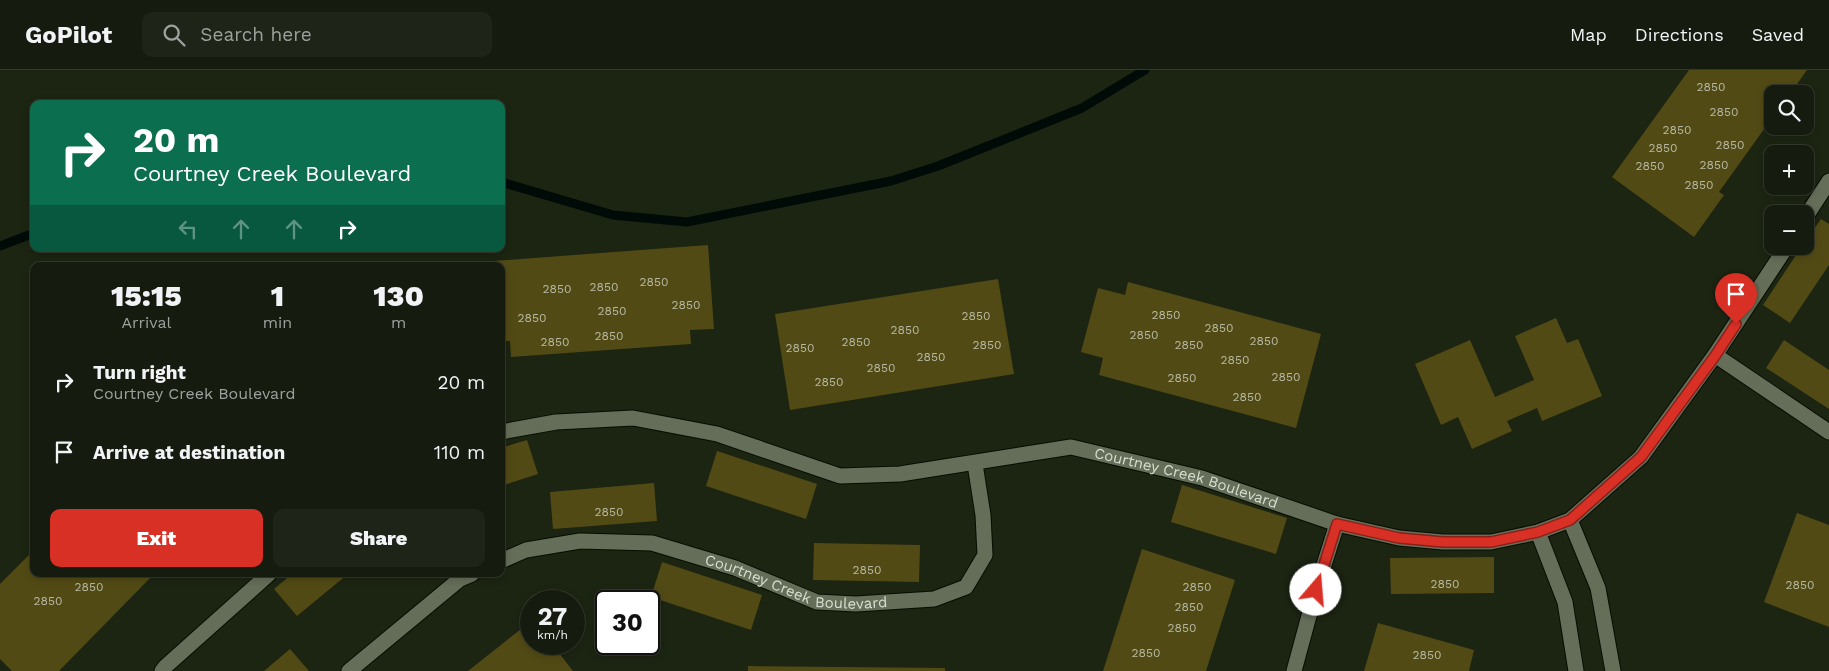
<!DOCTYPE html>
<html lang="en">
<head>
<meta charset="utf-8">
<style>
  :root { --surface:#151b0e; --page:#1e2417; --text:#f1f3f6; --muted:#9da19e; --line:#34392e; --accent:#d93025 }
  body { margin:0; font-family:"Work Sans",sans-serif; background:var(--page); color:var(--text); height:100vh; display:flex; flex-direction:column; font-size:19px; white-space:nowrap }
  * { box-sizing:border-box; margin:0 }
  p { font-size:16px; color:var(--muted) }
  .icon { flex:none; width:28px; height:28px; fill:none; stroke:currentColor; stroke-width:2; stroke-linecap:round; stroke-linejoin:round }
  .map { position:relative; flex:1; overflow:hidden }
  .drawer { position:absolute; left:30px; top:192px; width:475px; height:315px; display:flex; flex-direction:column; background:var(--surface); border-radius:10px; box-shadow:0 2px 8px #0003,0 0 0 1px var(--line) }
  .drawer>* { flex:none }
  .top-card { position:absolute; left:30px; top:30px; width:475px; height:152px; border-radius:10px; box-shadow:0 2px 8px #0003,0 0 0 1px var(--line); background:#0b6e4f; color:#fff; overflow:hidden }
  .controls { position:absolute; left:1764px; top:15px; display:grid; gap:10px }
  .controls a { display:grid; place-items:center; width:50px; height:50px; border-radius:10px; background:var(--surface); box-shadow:0 2px 8px #0003,0 0 0 1px var(--line); font-size:25px }
  .speed { position:absolute; left:520px; top:520px; display:flex; gap:10px; font-size:25px; font-weight:700; text-align:center }
  .speed>* { display:grid; place-content:center; width:65px; height:65px; border-radius:50%; background:var(--surface); box-shadow:0 2px 8px #0003,0 0 0 1px var(--line); line-height:1 }
  .speed small { font-size:12px; font-weight:400 }
  .speed .limit { border:2px solid #111; border-radius:8px; background:#fff; color:#111 }
  .pin { position:absolute; display:grid; place-items:center; width:42px; height:42px; color:#fff; margin:-51px -21px; border-radius:50% 50% 50% 0; rotate:-45deg; box-shadow:0 0 5px #0007 }
  .pin .icon { rotate:45deg }
  .me { position:absolute; width:55px; margin:-28px; rotate:18deg; stroke-linejoin:round; filter:drop-shadow(0 0 4px #0008) }
  .turn { display:flex; align-items:center; gap:18px; height:105px; padding:0 20px; font-size:22px }
  .turn .icon { width:65px; height:65px; stroke-width:2.5 }
  .turn b { display:block; font-size:35px; line-height:42px }
  .lanes { display:flex; align-items:center; height:48px; padding:0 20px; background:#0003; justify-content:center; gap:25px; direction:ltr }
  .lanes .off { opacity:.35 }
  .eta { display:flex; justify-content:space-evenly; align-items:center; height:85px; text-align:center }
  .eta b { font-size:30px; font-weight:800; line-height:35px }
  .action { display:flex; gap:10px; margin-top:auto; padding:10px 20px }
  .action a { flex:1; height:58px; border-radius:10px; background:var(--accent); color:#fff; font-size:20px; font-weight:800; line-height:58px; text-align:center }
  .action a+a { background:var(--page); color:var(--text) }
  ul { padding:0; list-style:none }
  li { display:flex; align-items:center; gap:15px; height:70px; padding:0 20px }
  li div { flex:1 }
  li b { display:block; font-size:19px }
  li em { font-style:normal }
  header { display:flex; align-items:center; gap:30px; box-sizing:border-box; height:70px; padding:0 25px; background:var(--surface); border-bottom:1px solid var(--line) }
  header strong { font-size:24px }
  nav { display:flex; gap:28px; margin-inline-start:auto; font-size:18px }
  .search { width:350px; height:45px; background:var(--page); display:flex; align-items:center; gap:12px; box-sizing:border-box; padding:0 18px; border-radius:10px; color:var(--muted); font-size:19px }
  .map>svg:first-child { display:block }
</style>
</head>
<body>
<header>
<strong>GoPilot</strong>
<div class="search"><svg class="icon" aria-label="search" viewBox="0 0 24 24"><circle cx="10" cy="10" r="6"/><path d="M15 15l6 6"/></svg>Search here</div>
<nav><a>Map</a><a>Directions</a><a>Saved</a></nav>
</header>
<div class="map">
<svg width="1829" height="601" viewBox="0 0 1829 601">
  <rect width="100%" height="100%" fill="#1c2412"/>
  <g fill="none" stroke-linecap="round" stroke-linejoin="round">
    <g stroke="#000a07" stroke-width="9">
      <path d="M501,112L613,145L687,152L891,111L938,96L1082,38L1145,0"/>
      <path d="M0,176L34,163"/>
    </g>
  </g>
  <g fill="#524a15">
    <path d="M1689,0H1807L1790,24H1772V48L1719,122L1724,125L1694,167L1612,107Z"/>
    <path d="M1821,149L1829,154V195L1790,253L1763,235L1802,176H1805V172Z"/>
    <path d="M708,175L714,259L690,260L691,274L511,287L510,271H501V196H481L480,192Z"/>
    <path d="M998,209L1014,304L790,340L775,244Z"/>
    <path d="M1128,212L1321,264L1296,358L1099,305L1103,288L1081,282L1098,218L1125,225Z"/>
    <path d="M1556,248L1567,273L1578,269L1602,326L1542,351L1537,338L1507,351L1512,361L1472,379L1458,347L1441,355L1415,294L1470,270L1495,327L1534,310L1515,266Z"/>
    <path d="M1784,270L1829,300V339L1766,298Z"/>
    <path d="M527,370L538,404L501,416V378Z"/>
    <path d="M717,381L817,414L806,449L706,416Z"/>
    <path d="M654,413L657,451L553,459L550,422Z"/>
    <path d="M1182,415L1287,448L1276,484L1171,452Z"/>
    <path d="M1797,443L1829,455V557L1764,532Z"/>
    <path d="M814,473L920,475L919,512L813,510Z"/>
    <path d="M1142,479L1235,510L1206,601H1103Z"/>
    <path d="M34,480V504H154L59,601H12L0,589V514Z"/>
    <path d="M1494,487V523L1391,524L1390,488Z"/>
    <path d="M662,492L762,525L751,560L651,527Z"/>
    <path d="M292,504H348L297,546L274,519Z"/>
    <path d="M531,551V574H552L573,601H468Z"/>
    <path d="M1378,553L1474,580L1469,601H1364Z"/>
    <path d="M290,579L309,601H264Z"/>
    <path d="M748,596L945,598V601H748Z"/>
  </g>
  <g fill="none" stroke-linecap="round" stroke-linejoin="round">
    <defs>
      <g id="service">
        <path d="M1715,285L1829,362"/>
        <path d="M1570,450L1598,518L1613,601"/>
        <path d="M1538,462L1565,532L1576,601"/>
        <path id="s1" d="M501,491L526,480L580,471L652,473L735,498L817,532L856,534L934,529L966,517L985,485L983,445L975,394"/>
        <path d="M349,601L460,509L472,504"/>
      </g>
      <g id="minor">
        <path d="M1805,148L1829,111"/>
        <path id="s2" d="M501,362L556,352L633,348L717,364L840,406L900,404L1071,377L1202,408L1337,454L1399,468L1443,472H1491L1538,462L1570,450L1641,387L1715,285L1787,176"/>
        <path d="M162,601L166,596L269,504"/>
        <path d="M1294,601L1316,520L1337,454"/>
      </g>
    </defs>
    <use href="#service" stroke="#070d01" stroke-width="17"/>
    <use href="#minor" stroke="#070d01" stroke-width="17"/>
    <use href="#service" stroke="#656e59" stroke-width="15"/>
    <use href="#minor" stroke="#656e59" stroke-width="15"/>
  </g>
  <g fill="none" stroke-linecap="round" stroke-linejoin="round">
    <defs>
      <path id="route" d="M1316,520L1337,454L1399,468L1443,472H1491L1538,462L1570,450L1641,387L1715,286L1736,254"/>
    </defs>
    <use href="#route" stroke="#8d1f18" stroke-width="12"/>
    <use href="#route" stroke="#d93025" stroke-width="9"/>
  </g>
  <g text-anchor="middle" stroke-width="5" stroke-linejoin="round" paint-order="stroke">
    <g font-size="12" fill="#b6b9a3">
      <text x="1711" y="21">2850</text>
      <text x="1724" y="46">2850</text>
      <text x="1677" y="64">2850</text>
      <text x="1730" y="79">2850</text>
      <text x="1663" y="82">2850</text>
      <text x="1714" y="99">2850</text>
      <text x="1650" y="100">2850</text>
      <text x="1699" y="119">2850</text>
      <text x="654" y="216">2850</text>
      <text x="604" y="221">2850</text>
      <text x="557" y="223">2850</text>
      <text x="686" y="239">2850</text>
      <text x="612" y="245">2850</text>
      <text x="1166" y="249">2850</text>
      <text x="976" y="250">2850</text>
      <text x="532" y="252">2850</text>
      <text x="1219" y="262">2850</text>
      <text x="905" y="264">2850</text>
      <text x="1144" y="269">2850</text>
      <text x="609" y="270">2850</text>
      <text x="1264" y="275">2850</text>
      <text x="555" y="276">2850</text>
      <text x="856" y="276">2850</text>
      <text x="987" y="279">2850</text>
      <text x="1189" y="279">2850</text>
      <text x="800" y="282">2850</text>
      <text x="931" y="291">2850</text>
      <text x="1235" y="294">2850</text>
      <text x="881" y="302">2850</text>
      <text x="1286" y="311">2850</text>
      <text x="1182" y="312">2850</text>
      <text x="829" y="316">2850</text>
      <text x="1247" y="331">2850</text>
      <text x="609" y="446">2850</text>
      <text x="867" y="504">2850</text>
      <text x="1445" y="518">2850</text>
      <text x="1800" y="519">2850</text>
      <text x="89" y="521">2850</text>
      <text x="1197" y="521">2850</text>
      <text x="48" y="535">2850</text>
      <text x="1189" y="541">2850</text>
      <text x="1182" y="562">2850</text>
      <text x="1146" y="587">2850</text>
      <text x="1427" y="589">2850</text>
    </g>
    <g font-size="15" fill="#d8ded2" stroke="#090c05">
      <text dy="5" stroke="none"><textPath href="#s2" startOffset="701">Courtney Creek Boulevard</textPath></text>
      <text dy="5" stroke="none"><textPath href="#s1" startOffset="305">Courtney Creek Boulevard</textPath></text>
    </g>
  </g>
</svg>
<div class="controls">
<a><svg class="icon" aria-label="search" viewBox="0 0 24 24"><circle cx="10" cy="10" r="6"/><path d="M15 15l6 6"/></svg></a>
<a>+</a>
<a>−</a>
</div>
<div class="speed"><div>27<small>km/h</small></div><div class="limit">30</div></div>
<div class="pin" style="left:1736px;top:254px;background:#d93025"><svg class="icon" aria-label="arrive" viewBox="0 0 24 24"><path d="M6 21V4h12l-3 4 3 4H6"/></svg></div>
<svg class="me" style="left:1316px;top:520px" viewBox="-20 -20 40 40"><circle r="19" fill="#fff"/><path d="M0-13L10 11 0 6-10 11z" fill="#d93025"/></svg>
<div class="top-card">
<div class="turn"><svg class="icon" aria-label="right" viewBox="0 0 24 24"><path d="M7 20v-9h11M14 6l5 5-5 5"/></svg><div><b>20 m</b>Courtney Creek Boulevard</div></div>
<div class="lanes"><svg class="icon off" aria-label="left" viewBox="0 0 24 24"><path d="M17 20v-9H6M10 6l-5 5 5 5"/></svg><svg class="icon off" aria-label="ahead" viewBox="0 0 24 24"><path d="M12 20V5M6 11l6-6 6 6"/></svg><svg class="icon off" aria-label="ahead" viewBox="0 0 24 24"><path d="M12 20V5M6 11l6-6 6 6"/></svg><svg class="icon" aria-label="right" viewBox="0 0 24 24"><path d="M7 20v-9h11M14 6l5 5-5 5"/></svg></div>
</div>
<section class="drawer">
<div class="eta">
<div><b>15:15</b><p>Arrival</p></div>
<div><b>1</b><p>min</p></div>
<div><b>130</b><p>m</p></div>
</div>
<ul>
<li><svg class="icon" aria-label="right" viewBox="0 0 24 24"><path d="M7 20v-9h11M14 6l5 5-5 5"/></svg><div><b>Turn right</b><p>Courtney Creek Boulevard</p></div><em>20 m</em></li>
<li><svg class="icon" aria-label="arrive" viewBox="0 0 24 24"><path d="M6 21V4h12l-3 4 3 4H6"/></svg><div><b>Arrive at destination</b></div><em>110 m</em></li>
</ul>
<div class="action"><a>Exit</a><a>Share</a></div>
</section>
</div>
</body>
</html>
